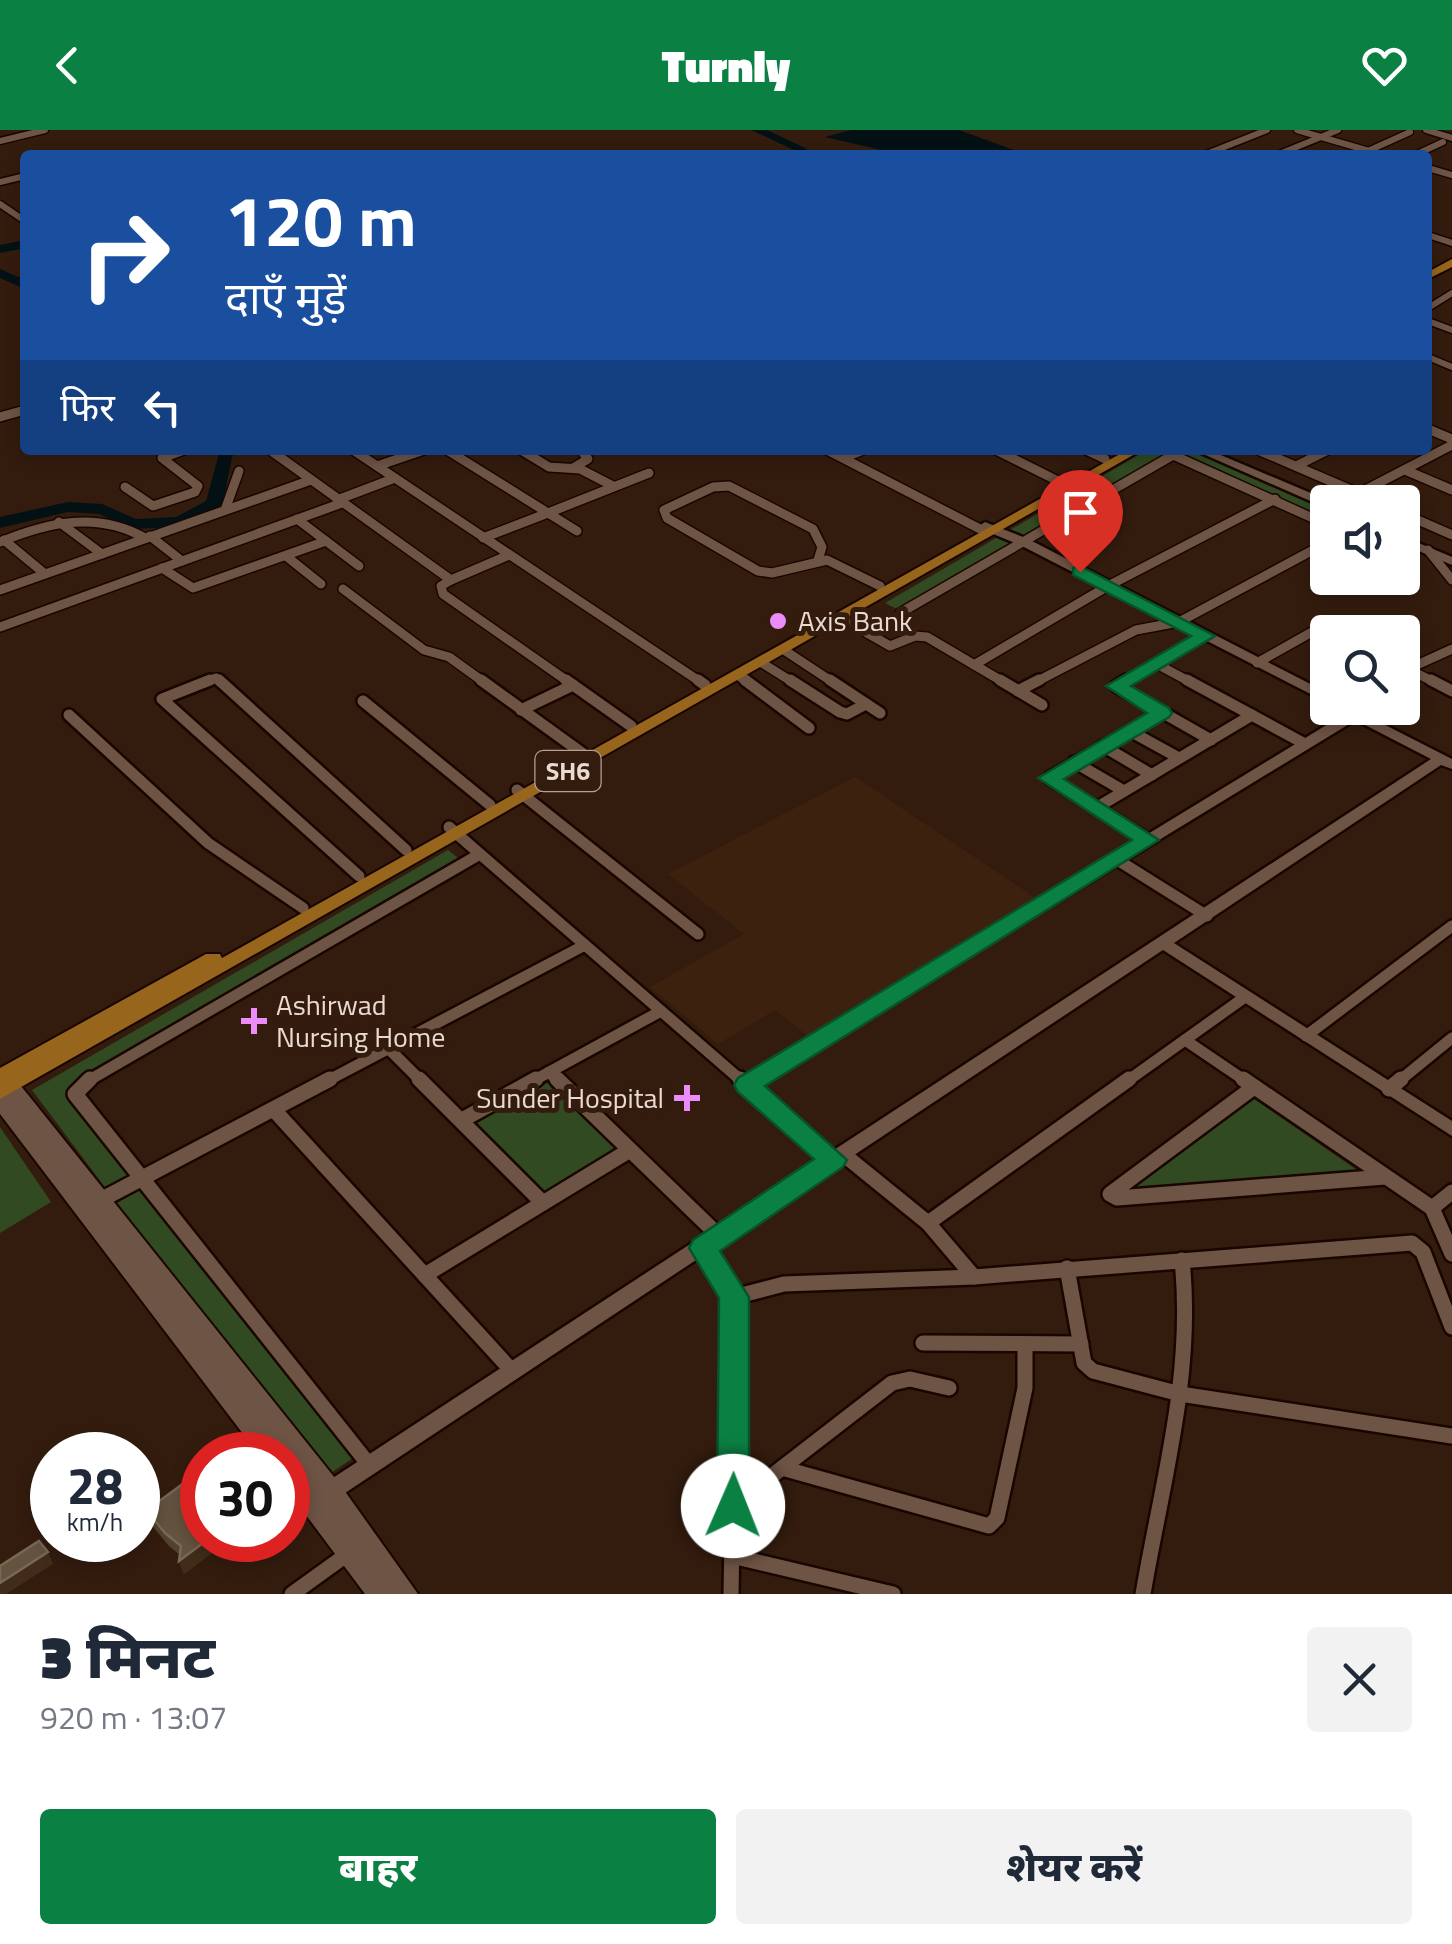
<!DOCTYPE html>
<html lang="hi">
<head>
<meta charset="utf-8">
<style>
  :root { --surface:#fff; --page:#f2f2f3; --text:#1f2937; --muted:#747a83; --accent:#0b8043 }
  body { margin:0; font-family:"Titillium Web","Noto Sans Devanagari",sans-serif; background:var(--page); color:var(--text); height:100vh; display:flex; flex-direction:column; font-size:38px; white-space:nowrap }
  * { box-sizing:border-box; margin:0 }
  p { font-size:32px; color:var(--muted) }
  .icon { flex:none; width:55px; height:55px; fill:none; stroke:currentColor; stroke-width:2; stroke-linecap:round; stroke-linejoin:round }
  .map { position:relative; height:1464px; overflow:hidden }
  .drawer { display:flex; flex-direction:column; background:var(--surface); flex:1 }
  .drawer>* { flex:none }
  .banner { position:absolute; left:20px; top:20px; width:1412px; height:305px; border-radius:10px; box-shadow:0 5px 15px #0003; background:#1a4fa0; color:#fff; overflow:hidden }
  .buttons { position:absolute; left:1310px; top:355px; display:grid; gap:20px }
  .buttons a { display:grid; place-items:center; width:110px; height:110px; border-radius:10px; background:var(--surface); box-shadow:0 5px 15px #0003; font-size:50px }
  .speed { position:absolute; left:30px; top:1302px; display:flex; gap:20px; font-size:50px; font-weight:700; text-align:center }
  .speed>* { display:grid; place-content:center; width:130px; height:130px; border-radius:50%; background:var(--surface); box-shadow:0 5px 15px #0003; line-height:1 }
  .speed small { font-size:25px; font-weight:400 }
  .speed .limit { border:15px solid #d22; background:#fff; color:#111 }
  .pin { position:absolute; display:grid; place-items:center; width:85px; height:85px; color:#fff; margin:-102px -42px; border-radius:50% 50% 50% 0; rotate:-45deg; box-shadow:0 0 10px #0007 }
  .pin .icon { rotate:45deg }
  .me { position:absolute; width:110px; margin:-55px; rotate:1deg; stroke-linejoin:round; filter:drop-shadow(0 0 8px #0008) }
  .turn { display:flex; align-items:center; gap:35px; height:210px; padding:0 40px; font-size:45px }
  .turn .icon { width:130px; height:130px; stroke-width:2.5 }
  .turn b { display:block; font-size:70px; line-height:85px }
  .then { display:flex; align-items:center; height:95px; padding:0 40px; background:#0003; gap:20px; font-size:38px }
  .round { display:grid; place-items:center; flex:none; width:105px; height:105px; border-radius:10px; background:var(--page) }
  .overview { display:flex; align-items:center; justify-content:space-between; height:170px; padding:0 40px }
  h1 { font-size:60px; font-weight:800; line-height:75px }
  .cta { display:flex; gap:20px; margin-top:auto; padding:20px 40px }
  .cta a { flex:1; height:115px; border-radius:10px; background:var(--accent); color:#fff; font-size:40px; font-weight:800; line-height:115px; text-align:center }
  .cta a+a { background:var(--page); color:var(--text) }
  header { display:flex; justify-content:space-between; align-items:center; height:130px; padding:0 40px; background:var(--accent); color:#fff; font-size:45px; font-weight:800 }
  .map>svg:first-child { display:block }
</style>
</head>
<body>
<header><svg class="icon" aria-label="back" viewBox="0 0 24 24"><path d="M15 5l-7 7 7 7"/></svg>Turnly<svg class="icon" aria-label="heart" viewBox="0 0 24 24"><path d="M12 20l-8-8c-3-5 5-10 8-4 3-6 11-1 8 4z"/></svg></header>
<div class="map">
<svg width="1452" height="1464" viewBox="0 0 1452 1464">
  <rect width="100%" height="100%" fill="#331c0e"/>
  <path fill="#3d210f" d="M855,647L1037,769L809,907L775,880L718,914L650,857L744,804L668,744Z"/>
  <g fill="#314a22">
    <path d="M1147,320H1197L1327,379V394L1173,321L899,480L885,473Z"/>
    <path d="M448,720L467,735L69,966L134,1050L110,1064L32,960Z"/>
    <path d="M549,952L619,1019L545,1063L475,993Z"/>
    <path d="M1254,969L1357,1040L1132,1059Z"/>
    <path d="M0,997L51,1072L0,1103Z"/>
    <path d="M142,1059L353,1328L331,1343L117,1073Z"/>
  </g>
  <path fill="#041114" d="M851,0H959L1028,25H903L825,7Z"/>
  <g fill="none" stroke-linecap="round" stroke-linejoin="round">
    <g fill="#041114" fill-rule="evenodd">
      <path d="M751,0H767L807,19L804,25H792L794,20Z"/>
      <path d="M25,110V118L0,123V115Z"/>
      <path d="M0,139L25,150V159L0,148Z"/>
      <path d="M220,320H237L232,327L223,374L180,397L133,399L99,384L68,382L0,398V387L68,372L102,374L136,389L176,387L206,371Z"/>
    </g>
    <defs>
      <g id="minor-far3">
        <path d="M1297,0L1383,25"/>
        <path d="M1426,0L1452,8"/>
        <path d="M0,11L45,0"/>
        <path d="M1368,21L1410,2"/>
        <path d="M1204,25L1267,0"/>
        <path d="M1277,25L1338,0"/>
        <path d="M1415,25L1443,12"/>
        <path d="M1428,38L1452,45"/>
        <path d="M0,52L25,46"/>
        <path d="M0,74L25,91"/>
        <path d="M1428,105L1452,113"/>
        <path d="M1428,178L1452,163"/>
        <path d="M1428,191L1452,200"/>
        <path d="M1428,227L1452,237"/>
      </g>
      <g id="minor-far2">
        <path d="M0,287L25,280"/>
        <path d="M1428,299L1452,309"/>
        <path d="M270,320L451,450L509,425"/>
        <path d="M353,320L702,553"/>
        <path d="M447,320L548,383L483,408"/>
        <path d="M521,320L549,337L580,339L613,356"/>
        <path d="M827,320L980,399"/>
        <path d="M996,320L1062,353"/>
        <path d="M1086,320L1105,329"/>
        <path d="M1258,320L1379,372"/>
        <path d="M843,328L863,320"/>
        <path d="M377,336L424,320"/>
        <path d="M1296,336L1328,320"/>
        <path d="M573,338L588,329L581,320"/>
        <path d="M1405,340L1452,360"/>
        <path d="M125,357L153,376L195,362L198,356L162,328L184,320"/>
        <path d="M337,370L395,348"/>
        <path d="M1342,372L1452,315"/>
        <path d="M225,380L239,341"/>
        <path d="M1402,383L1452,405"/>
        <path d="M297,389L359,436"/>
        <path d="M59,392L102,424"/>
        <path d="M577,401L548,383L649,343"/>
        <path d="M150,406L182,431"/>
        <path d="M4,410L45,444"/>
        <path d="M0,412C49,392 97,381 145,408"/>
        <path d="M1428,420L1452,450"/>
        <path d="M286,426L321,454"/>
        <path d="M818,430L822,417L813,399L729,356L713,357L664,380L667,388L758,441L772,443L827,430L880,456"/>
        <path d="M162,438L193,458L326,411"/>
        <path d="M451,450L441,456L443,464L570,553"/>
        <path d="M343,459L424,520L449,527L485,553"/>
        <path d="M0,460L311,350"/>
        <path d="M900,483L1173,325L1328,395"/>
        <path d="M841,488L890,516L915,506L927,507L1005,553"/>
        <path d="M0,497L342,373"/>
        <path d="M784,520L834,553"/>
        <path d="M762,533L794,553"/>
        <path d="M1155,533L1192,553"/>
        <path d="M1257,533L1319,498L1335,502"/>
        <path d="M974,535L1108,456L1275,369"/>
        <path d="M1402,536L1436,553"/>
        <path d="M1408,539L1452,519"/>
        <path d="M739,546L748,553"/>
        <path d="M204,553L216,548L221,553"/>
        <path d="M1034,553L1136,500L1179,492L1328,412"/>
        <path d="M1122,553L1206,506"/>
      </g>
      <g id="minor-far1">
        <path d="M210,550L162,569L359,746"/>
        <path d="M219,550L406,720"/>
        <path d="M481,550L582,623"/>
        <path d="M566,550L631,596"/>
        <path d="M698,550L705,555"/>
        <path d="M745,550L809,598"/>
        <path d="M790,550L840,582L847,584L866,574"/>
        <path d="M830,550L880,583"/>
        <path d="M1000,550L1042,575"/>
        <path d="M1126,550L1116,556L1211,610"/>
        <path d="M1187,550L1305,614"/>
        <path d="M1431,550L1452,561"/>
        <path d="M1018,561L1039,550"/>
        <path d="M363,571L490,675"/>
        <path d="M521,580L573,555"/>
        <path d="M69,585L208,713L303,778"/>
        <path d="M1130,601L1179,628"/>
        <path d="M1103,616L1152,645"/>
        <path d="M1074,632L1124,661"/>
        <path d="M517,660L698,804"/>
        <path d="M1096,678L1252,585"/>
        <path d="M449,697L743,952"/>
        <path d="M1148,710L1049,648L1162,583"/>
        <path d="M1116,729L1207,786"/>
        <path d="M1306,906L1452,796"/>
        <path d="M1185,910L1247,952"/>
        <path d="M390,920L422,952"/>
        <path d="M549,942L559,952"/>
        <path d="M86,952L480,724"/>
        <path d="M325,952L585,815"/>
        <path d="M531,952L661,881"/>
        <path d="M752,952L1355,584"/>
        <path d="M1126,952L1245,867"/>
        <path d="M1398,952L1452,908"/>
      </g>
      <g id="minor">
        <path d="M90,949L75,964L370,1336"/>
        <path d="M419,949L543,1073"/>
        <path d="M557,949L719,1106"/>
        <path d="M740,949L833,1030"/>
        <path d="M1243,949L1432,1078L1452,1062"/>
        <path d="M747,955L756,949"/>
        <path d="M1254,957L1110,1064L1117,1068L1385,1047"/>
        <path d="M1389,959L1401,949"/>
        <path d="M275,981L513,1242"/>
        <path d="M462,990L536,949"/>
        <path d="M843,1024L928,1093L974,1147"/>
        <path d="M95,1073L330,949"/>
        <path d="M1432,1078L1452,1124"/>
        <path d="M928,1093L1129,949"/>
        <path d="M703,1118L728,1154L736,1183L731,1464"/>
        <path d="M1067,1138L1084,1233L1093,1241L1180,1264L1452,1306"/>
        <path d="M425,1145L630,1020"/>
        <path d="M734,1167L784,1154L974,1147L1412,1113L1423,1122L1452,1197"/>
        <path d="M923,1213L1081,1214"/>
        <path d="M782,1338L989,1396L997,1388L1025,1258V1214"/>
        <path d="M733,1376L892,1253L910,1249L949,1258"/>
        <path d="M732,1426L893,1464"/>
        <path d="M292,1464L349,1423"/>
        <path d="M1143,1464C1162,1352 1194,1245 1182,1130"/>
      </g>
      <g id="tertiary">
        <path d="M1194,320H1209L1332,372H1328V378L1324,377Z"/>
        <path d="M985,392L1028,409L1328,563V573L1020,415L981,399L979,396Z"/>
        <path d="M1402,406L1452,427V435L1402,414Z"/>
        <path d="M1337,578H1352L1446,626L1452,629V639L1441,635L1174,813L1452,991V1006L1163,820L333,1371L326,1373L319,1371L315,1364L319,1357L1431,629L1338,581Z"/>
      </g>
      <path id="secondary" d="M0,939L9,941L339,1353L418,1464H365L288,1361V1333L295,1335L282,1318L285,1325H259L0,984V962L4,963L0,957Z"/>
      <g id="primary">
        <path d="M1452,129V137L1428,149V142Z"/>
        <path d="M1127,320H1142L0,969V938L206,824H220L222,828Z"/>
      </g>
    </defs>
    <use href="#minor-far3" stroke="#190600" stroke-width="9"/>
    <use href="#minor-far2" stroke="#190600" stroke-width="12"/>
    <use href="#minor-far1" stroke="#190600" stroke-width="16"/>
    <use href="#minor" stroke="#190600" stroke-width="20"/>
    <use href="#tertiary" stroke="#190600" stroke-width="5"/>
    <use href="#secondary" stroke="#190600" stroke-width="4"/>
    <use href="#primary" stroke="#190600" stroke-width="4"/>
    <use href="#minor-far3" stroke="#6e5445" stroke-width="6"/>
    <use href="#minor-far2" stroke="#6e5445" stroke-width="9"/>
    <use href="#minor-far1" stroke="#6e5445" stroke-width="11"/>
    <use href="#minor" stroke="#6e5445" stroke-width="15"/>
    <use href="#tertiary" fill="#6e5445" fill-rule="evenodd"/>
    <use href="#secondary" fill="#6e5445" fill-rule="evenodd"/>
    <use href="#primary" fill="#98651d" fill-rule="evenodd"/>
  </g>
  <path fill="#53422d" d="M138,1367L202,1410H226V1412L184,1444L179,1431L180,1425L169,1416L139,1380Z"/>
  <g fill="#402c19">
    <path d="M207,1410H226V1412L184,1444L179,1431Z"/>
    <path d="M48,1422L53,1434L6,1464H0V1453Z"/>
  </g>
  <g fill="#64533f" stroke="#796856" stroke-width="2.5">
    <path d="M184,1353L202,1375V1410H207L179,1431L181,1416L165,1403L138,1370V1367L158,1372Z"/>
    <path d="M39,1411L48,1422L0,1453V1436Z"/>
  </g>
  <path fill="#0b8043" stroke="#07532c" stroke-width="2.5" d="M1080,436L1215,506L1131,556L1169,578L1172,583L1169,587L1064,649L1159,710L765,956L847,1030L843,1037L720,1121L749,1167V1376L744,1386L733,1390L722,1386L717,1376L719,1168L689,1118L693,1110L814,1029L738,962L734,955L738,948L1132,710L1038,648L1147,583L1106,556L1191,506L1073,445V438Z"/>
  <g fill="#ec8cfb" stroke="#331c0e" stroke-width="4">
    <circle cx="778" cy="491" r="10"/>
    <path d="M249 876h10v10h10v10h-10v10h-10v-10h-10v-10h10z"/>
    <path d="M682 953h10v10h10v10h-10v10h-10v-10h-10v-10h10z"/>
  </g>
  <g text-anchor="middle" stroke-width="10" stroke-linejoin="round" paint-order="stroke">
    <rect fill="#331c0e" stroke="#b3a196" stroke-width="2.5" x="535.5" y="621" width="65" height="40" rx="8"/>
    <g font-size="25" font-weight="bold" fill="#eadad1">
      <text x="568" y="650">SH6</text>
    </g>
    <g font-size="28" fill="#eadad1" stroke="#331c0e" text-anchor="start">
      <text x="798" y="501">Axis Bank</text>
      <text x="276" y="885">Ashirwad<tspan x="276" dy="32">Nursing Home</tspan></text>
      <text x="664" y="978" text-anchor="end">Sunder Hospital</text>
    </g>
  </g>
</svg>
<div class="buttons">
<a><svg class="icon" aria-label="sound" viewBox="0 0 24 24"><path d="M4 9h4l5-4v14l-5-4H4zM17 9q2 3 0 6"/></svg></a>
<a><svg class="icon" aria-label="search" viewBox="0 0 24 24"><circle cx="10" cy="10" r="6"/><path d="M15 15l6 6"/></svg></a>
</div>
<div class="speed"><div>28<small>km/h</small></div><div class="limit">30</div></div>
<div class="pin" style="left:1080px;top:442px;background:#d93025"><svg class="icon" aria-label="arrive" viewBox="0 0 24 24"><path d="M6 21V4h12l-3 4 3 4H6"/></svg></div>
<svg class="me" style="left:733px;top:1376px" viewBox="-20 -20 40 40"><circle r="19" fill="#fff"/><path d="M0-13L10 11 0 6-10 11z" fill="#0b8043"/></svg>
<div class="banner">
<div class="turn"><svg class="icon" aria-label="right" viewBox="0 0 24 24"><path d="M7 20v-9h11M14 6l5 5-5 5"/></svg><div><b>120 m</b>दाएँ मुड़ें</div></div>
<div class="then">फिर<svg class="icon" aria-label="left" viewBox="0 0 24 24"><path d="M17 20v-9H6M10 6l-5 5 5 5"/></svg></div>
</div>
</div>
<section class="drawer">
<div class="overview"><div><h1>3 मिनट</h1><p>920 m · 13:07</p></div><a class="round"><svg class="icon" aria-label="close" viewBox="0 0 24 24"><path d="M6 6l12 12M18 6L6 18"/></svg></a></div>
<div class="cta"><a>बाहर</a><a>शेयर करें</a></div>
</section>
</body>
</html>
